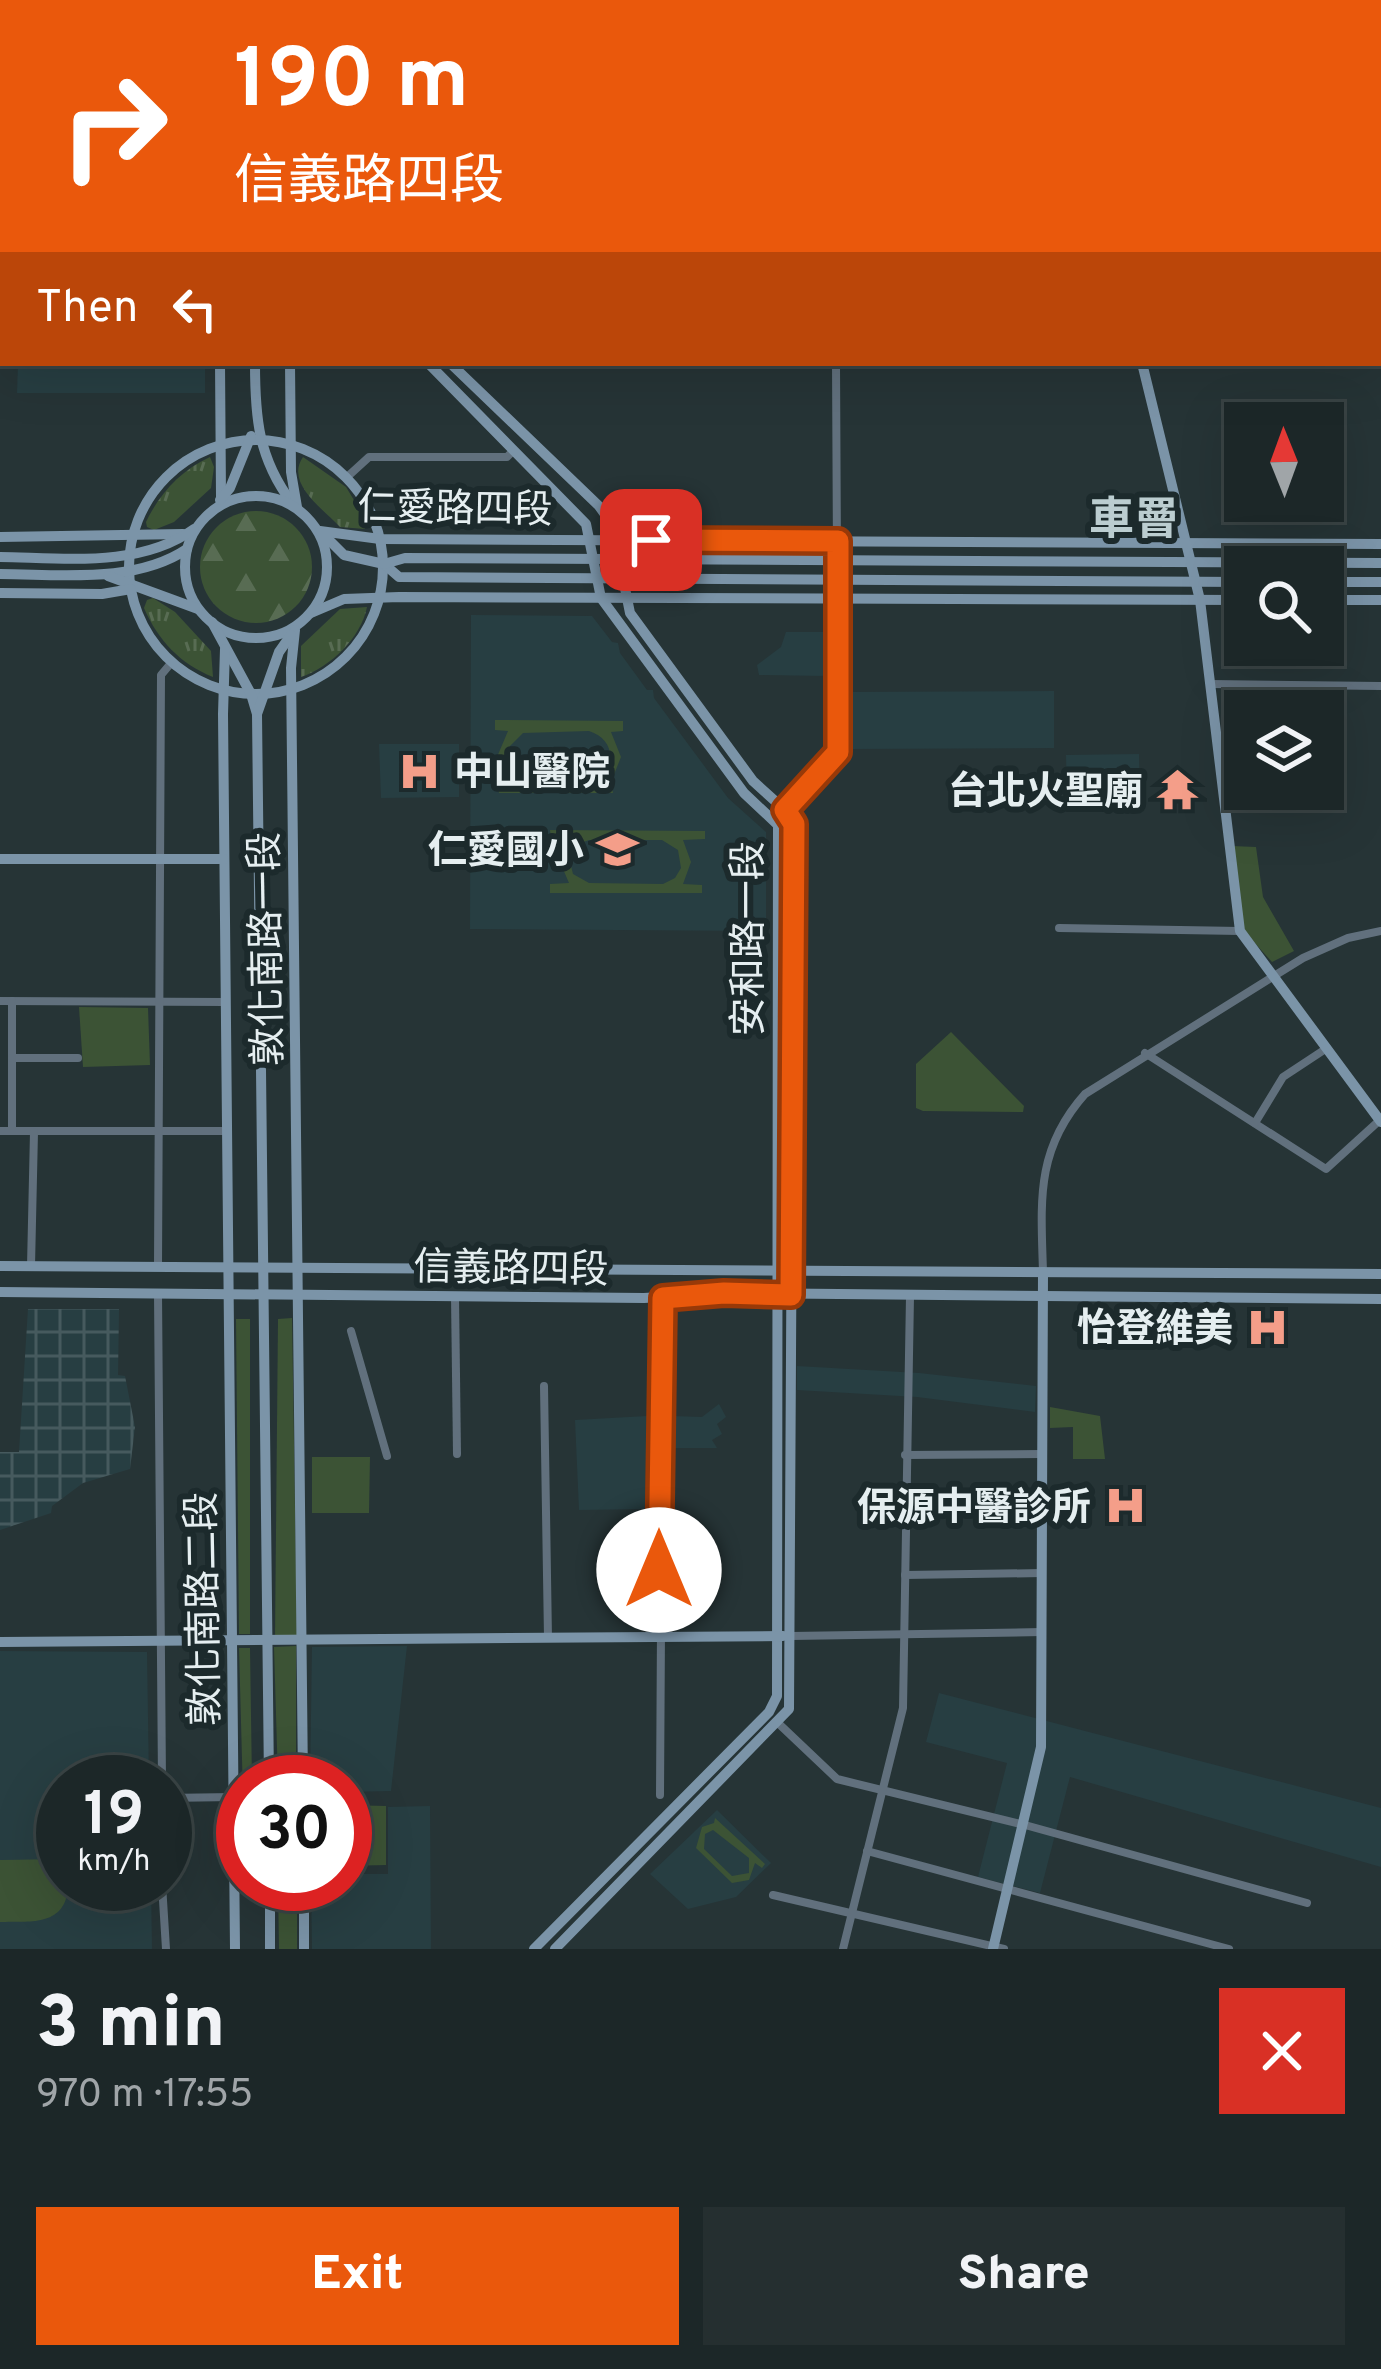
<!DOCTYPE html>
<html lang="en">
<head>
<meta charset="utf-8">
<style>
  :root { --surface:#1c2728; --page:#252f30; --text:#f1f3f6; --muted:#a0a5a8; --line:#3a4445; --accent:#ea580c }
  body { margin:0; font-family:Overpass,"Noto Sans TC",sans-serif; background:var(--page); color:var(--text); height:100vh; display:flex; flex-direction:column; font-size:45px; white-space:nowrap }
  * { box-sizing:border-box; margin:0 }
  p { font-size:39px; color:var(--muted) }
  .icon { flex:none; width:66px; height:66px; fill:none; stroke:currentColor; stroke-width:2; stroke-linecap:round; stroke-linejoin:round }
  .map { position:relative; height:1949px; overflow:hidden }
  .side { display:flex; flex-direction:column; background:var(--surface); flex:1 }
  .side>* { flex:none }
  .hud { position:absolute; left:0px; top:0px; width:1383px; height:366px; box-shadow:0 12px 48px #0002,0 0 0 3px var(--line); background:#ea580c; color:#fff; overflow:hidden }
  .needle { width:78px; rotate:359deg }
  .controls { position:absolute; left:1224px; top:402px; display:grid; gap:24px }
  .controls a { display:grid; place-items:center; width:120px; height:120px; border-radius:0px; background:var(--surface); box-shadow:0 12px 48px #0002,0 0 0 3px var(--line); font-size:60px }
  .speed { position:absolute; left:36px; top:1755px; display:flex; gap:24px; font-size:60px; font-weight:700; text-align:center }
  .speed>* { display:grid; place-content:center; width:156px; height:156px; border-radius:50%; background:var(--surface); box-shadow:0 12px 48px #0002,0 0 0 3px var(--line); line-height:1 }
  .speed small { font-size:30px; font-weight:400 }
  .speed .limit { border:18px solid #d22; background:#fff; color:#111 }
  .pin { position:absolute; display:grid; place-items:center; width:102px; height:102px; color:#fff; margin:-51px; border-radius:24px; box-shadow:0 6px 18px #0006 }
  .me { position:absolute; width:132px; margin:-66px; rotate:0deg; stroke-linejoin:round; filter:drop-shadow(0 0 9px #0008) }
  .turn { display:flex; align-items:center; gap:42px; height:252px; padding:0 36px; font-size:54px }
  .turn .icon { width:156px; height:156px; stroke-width:2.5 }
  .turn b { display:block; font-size:84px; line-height:102px }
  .then { display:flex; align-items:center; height:114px; padding:0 36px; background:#0003; gap:24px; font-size:45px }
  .round { display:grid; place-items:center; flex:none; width:126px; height:126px; border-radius:0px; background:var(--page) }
  .headline { display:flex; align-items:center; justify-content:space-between; height:204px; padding:0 36px }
  h1 { font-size:72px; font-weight:800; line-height:90px }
  .button { display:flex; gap:24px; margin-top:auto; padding:24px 36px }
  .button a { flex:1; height:138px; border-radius:0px; background:var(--accent); color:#fff; font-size:48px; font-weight:800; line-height:138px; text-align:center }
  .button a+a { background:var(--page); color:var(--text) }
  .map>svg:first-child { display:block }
</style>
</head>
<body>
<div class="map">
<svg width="1381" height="1949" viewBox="0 0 1381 1949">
  <defs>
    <pattern id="industrial-grid" width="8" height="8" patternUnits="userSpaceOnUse" patternTransform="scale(3)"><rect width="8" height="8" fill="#273e42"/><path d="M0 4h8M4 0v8" fill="none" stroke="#465a5e"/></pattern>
    <pattern id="grass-tufts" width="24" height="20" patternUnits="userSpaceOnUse" patternTransform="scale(3)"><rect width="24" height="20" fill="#3c5335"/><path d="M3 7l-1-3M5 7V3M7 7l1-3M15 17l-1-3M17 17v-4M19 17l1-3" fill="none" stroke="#586c53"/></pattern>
    <pattern id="forest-firs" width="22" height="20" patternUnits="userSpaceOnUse" patternTransform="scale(3)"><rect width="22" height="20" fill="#3c5335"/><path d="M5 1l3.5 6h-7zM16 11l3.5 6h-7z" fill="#586c53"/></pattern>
  </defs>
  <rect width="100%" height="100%" fill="#263436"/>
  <g fill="#273e42">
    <path d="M18,363H205V393H17Z"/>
    <path d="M471,615L592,616L612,642L618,643L620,653L647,690H653L654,698L728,798L766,832V931L470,929Z"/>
    <path d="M786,632H827V676L759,675L757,665L781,647Z"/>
    <path d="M1054,691V748L848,749L847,692Z"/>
    <path d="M379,744H459V797L381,798Z"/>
    <path d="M1139,754L1140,801L1067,802L1066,755Z"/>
    <path d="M797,1366L919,1373L1036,1386L1035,1412L917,1397L797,1390Z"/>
    <path d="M719,1404L726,1417L717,1424L722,1434L712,1440L717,1448H675L671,1443L672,1416L702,1417Z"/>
    <path d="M647,1416L646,1509L579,1510L575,1420Z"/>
    <path d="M407,1646L391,1791L345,1792V1782H310L312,1647Z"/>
    <path d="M0,1651L147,1652L149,1782H63V1884H151L152,1949H0Z"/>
    <path d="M939,1693L1381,1808V1867L1070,1777L1040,1893L978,1877L1007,1763L926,1742Z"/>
    <path d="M430,1806L431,1949H312L311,1884H345V1874H388V1807Z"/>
    <path d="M717,1810L771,1863L736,1897L688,1909L650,1874Z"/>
  </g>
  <path fill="url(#industrial-grid)" d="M28,1309H119L118,1375L125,1376L135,1427L130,1469L83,1483L52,1506L51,1513L0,1530V1452H19Z"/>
  <g fill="url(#grass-tufts)">
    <path d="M210,457L214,467L211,488L174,522L154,530L147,527L146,522C160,493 180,471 210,457Z"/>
    <path d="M303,457L346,487L366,520L365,529L340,527C322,508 285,483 303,457Z"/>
    <path d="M153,598L175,612L211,651L213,677C180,664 158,640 144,608L147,600Z"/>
    <path d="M367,607C361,638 330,667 301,677V646L340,609Z"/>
  </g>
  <circle fill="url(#forest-firs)" cx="256" cy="567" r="56"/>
  <g fill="#3c5335" fill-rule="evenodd">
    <path d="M495,720L623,721V731L611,732L621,757L611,782L613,793H499L498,783L508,782L497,757L508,731L495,730ZM589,731C614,739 617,764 597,780C567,788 500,792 510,746L523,733Z"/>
    <path d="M550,830L705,831V839L683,840L691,862L683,884L702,885V893H550V884L569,883L560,862L569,839H551ZM589,840H662L678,850L681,868L675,878L663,884L589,883L573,874L569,858L576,845Z"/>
    <path d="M1232,846L1256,847L1263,897L1294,951L1272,962L1243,930Z"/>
    <path d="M79,1007L148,1008L150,1065L83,1067Z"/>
    <path d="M951,1032L1024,1106L1023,1112L923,1111L916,1108V1064Z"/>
    <path d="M292,1318L297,1636L275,1638L278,1319Z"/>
    <path d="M236,1319H250V1634H239Z"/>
    <path d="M1050,1407L1100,1416L1105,1459H1073V1427L1050,1428Z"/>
    <path d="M312,1457H370L369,1513H312Z"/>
    <path d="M296,1646V1782L278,1781L274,1647Z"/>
    <path d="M239,1648H250L252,1782H243V1796Z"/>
    <path d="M345,1805L386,1806V1865L345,1866Z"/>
    <path d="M715,1818L765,1864L762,1868L755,1863L749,1880L732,1883L696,1848L702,1827L714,1823ZM713,1830L749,1858V1873L732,1876L704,1849L705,1834Z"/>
    <path d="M63,1859V1869L55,1870L63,1877L68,1890C63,1927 29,1921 0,1922V1860Z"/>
    <path d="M278,1884H297V1949H279Z"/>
  </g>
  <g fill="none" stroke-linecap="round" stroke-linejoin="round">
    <g stroke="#61707d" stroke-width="8">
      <path d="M16,0V3"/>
      <path d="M834,0V3"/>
      <path d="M0,150H3"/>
      <path d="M0,212H3"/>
      <path d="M1380,344L1381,347"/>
      <path d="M346,478L369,457H507L513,451"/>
      <path d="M1210,684L1381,686"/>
      <path d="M774,819L838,751L836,363"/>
      <path d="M1059,928L1240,931"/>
      <path d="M0,1001L226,1002"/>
      <path d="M12,1001V1131"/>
      <path d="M1145,1053L1326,1169L1380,1120"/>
      <path d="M12,1058H78"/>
      <path d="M1255,1123L1283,1077L1327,1048"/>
      <path d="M0,1131H226"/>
      <path d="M31,1266L34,1132"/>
      <path d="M158,1267L161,675L172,662"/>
      <path d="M1043,1272C1041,1202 1035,1150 1085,1094L1303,958L1348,938L1381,931"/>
      <path d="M158,1293L162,1782"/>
      <path d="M455,1296L457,1454"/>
      <path d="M351,1331L387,1456"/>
      <path d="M544,1386L548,1638"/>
      <path d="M905,1455L1042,1454"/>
      <path d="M905,1575L1042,1573"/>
      <path d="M791,1636L1042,1632"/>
      <path d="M778,1723L837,1779L1025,1825L1307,1903"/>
      <path d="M660,1795L663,1298"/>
      <path d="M165,1798L234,1797"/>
      <path d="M867,1851L1229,1949"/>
      <path d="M162,1884L166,1949"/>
      <path d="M773,1895L1004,1949"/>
      <path d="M843,1949L903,1708L910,1296"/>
    </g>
    <g stroke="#7b94a8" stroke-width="10">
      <path d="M215,0L216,3"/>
      <path d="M252,0V3"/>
      <path d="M286,0V3"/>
      <path d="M1048,0L1049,3"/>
      <path d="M220,363L221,497"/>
      <path d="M255,363C255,417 258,458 292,503"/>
      <path d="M290,363L291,472L297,507"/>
      <path d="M428,363L586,524L601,598L744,793L778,825L777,1696L769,1712L534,1949"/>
      <path d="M450,363L599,506L612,524L630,613L753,781L785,810L794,824L789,1709L555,1949"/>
      <path d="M1142,363L1200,600L1240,931L1381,1122"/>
      <circle cx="256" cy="567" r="127"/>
      <circle cx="256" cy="567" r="71"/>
      <path d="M220,500L230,488L251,436"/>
      <path d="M320,531L380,539L1381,544"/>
      <path d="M321,532L344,555L384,564L399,577L1245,582"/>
      <path d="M0,537L183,534"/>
      <path d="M0,557C64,558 140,568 194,529"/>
      <path d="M384,564L405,558L1381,563"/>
      <path d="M0,574C60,574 135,584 187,549"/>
      <path d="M108,576L198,609"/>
      <path d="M1323,582H1381"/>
      <path d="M0,593L102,594L131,589"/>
      <path d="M1323,600H1381"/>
      <path d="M311,613L344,599L399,597L1245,600"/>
      <path d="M212,622L251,694L257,714L269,1782"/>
      <path d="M295,630L291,668L303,1782"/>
      <path d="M225,649L223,714L235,1949"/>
      <path d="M257,714L279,652L291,635"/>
      <path d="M0,859H224"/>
      <path d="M0,1266L1381,1274"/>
      <path d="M0,1292L644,1298L724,1293L1381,1299"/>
      <path d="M0,1642L783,1636"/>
      <path d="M270,1884V1949"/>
      <path d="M304,1884V1949"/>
      <path d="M993,1949L1041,1747L1043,1272"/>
    </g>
    <g stroke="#8fafc9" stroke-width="12">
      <path d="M0,5H3"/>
      <path d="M1380,13H1381"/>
    </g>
  </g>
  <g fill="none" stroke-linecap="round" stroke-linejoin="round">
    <defs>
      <path id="route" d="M651,540L838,541V752L785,810L794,824L791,1295L724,1293L663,1298L659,1570"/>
    </defs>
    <use href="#route" stroke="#983908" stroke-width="30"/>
    <use href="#route" stroke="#ea580c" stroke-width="21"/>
  </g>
  <defs>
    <symbol id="hospital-bare" viewBox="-9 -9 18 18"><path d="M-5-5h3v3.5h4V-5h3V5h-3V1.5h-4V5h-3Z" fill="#f49e89" stroke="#1c2a2c" stroke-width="2.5" paint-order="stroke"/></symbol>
    <symbol id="temple-bare" viewBox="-9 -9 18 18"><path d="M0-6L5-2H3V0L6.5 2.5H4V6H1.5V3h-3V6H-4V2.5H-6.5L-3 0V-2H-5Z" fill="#f49e89" stroke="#1c2a2c" stroke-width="2.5" paint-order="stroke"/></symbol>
    <symbol id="school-bare" viewBox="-9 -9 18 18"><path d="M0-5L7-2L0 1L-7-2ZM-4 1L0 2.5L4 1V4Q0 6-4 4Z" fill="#f49e89" stroke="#1c2a2c" stroke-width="2.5" paint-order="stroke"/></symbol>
  </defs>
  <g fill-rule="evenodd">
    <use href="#hospital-bare" x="390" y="742" width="59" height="59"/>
    <use href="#temple-bare" x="1148" y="760" width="59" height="59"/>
    <use href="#school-bare" x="588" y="820" width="59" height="59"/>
    <use href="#hospital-bare" x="1238" y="1298" width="59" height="59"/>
    <use href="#hospital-bare" x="1096" y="1476" width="59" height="59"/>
  </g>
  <g text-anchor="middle" stroke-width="12" stroke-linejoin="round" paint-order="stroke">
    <g font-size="39" fill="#e5eef0" stroke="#1c2a2c">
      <text transform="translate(455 507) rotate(1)" y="14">仁愛路四段</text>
      <text transform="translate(747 939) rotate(-90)" y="14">安和路一段</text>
      <text transform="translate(265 949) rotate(-91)" y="14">敦化南路一段</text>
      <text transform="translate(511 1267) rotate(1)" y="14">信義路四段</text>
      <text transform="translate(202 1609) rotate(-91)" y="14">敦化南路二段</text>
    </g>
    <g font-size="39" font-weight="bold" fill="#e5eef0" stroke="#1c2a2c" text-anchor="end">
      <text x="454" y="785" text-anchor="start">中山醫院</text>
      <text x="1143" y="804">台北火聖廟</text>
      <text x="584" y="863">仁愛國小</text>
      <text x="1233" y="1341">怡登維美</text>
      <text x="1091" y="1520">保源中醫診所</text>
    </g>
    <g font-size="45" font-weight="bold" fill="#bbcdd0" stroke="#1c2a2c">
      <text x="1134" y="534">車罾</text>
    </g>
  </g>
</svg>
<div class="controls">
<a><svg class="needle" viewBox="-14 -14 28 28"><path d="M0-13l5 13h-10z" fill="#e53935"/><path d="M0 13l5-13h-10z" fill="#a0a5a8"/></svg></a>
<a><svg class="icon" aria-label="search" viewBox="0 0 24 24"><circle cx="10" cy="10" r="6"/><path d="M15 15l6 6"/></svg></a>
<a><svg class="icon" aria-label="layers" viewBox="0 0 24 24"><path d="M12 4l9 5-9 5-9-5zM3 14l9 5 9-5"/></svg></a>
</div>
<div class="speed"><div>19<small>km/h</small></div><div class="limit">30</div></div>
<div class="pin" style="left:651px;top:540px;background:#d93025"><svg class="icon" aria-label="arrive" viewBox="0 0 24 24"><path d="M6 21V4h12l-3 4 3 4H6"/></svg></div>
<svg class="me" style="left:659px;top:1570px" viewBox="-20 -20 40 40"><circle r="19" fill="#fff"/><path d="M0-13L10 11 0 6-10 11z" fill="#ea580c"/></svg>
<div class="hud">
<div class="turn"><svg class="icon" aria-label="right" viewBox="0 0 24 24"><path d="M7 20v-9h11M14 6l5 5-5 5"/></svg><div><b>190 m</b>信義路四段</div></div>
<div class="then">Then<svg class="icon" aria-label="left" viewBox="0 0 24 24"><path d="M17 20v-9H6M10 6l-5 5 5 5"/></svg></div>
</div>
</div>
<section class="side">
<div class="headline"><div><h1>3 min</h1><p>970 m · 17:55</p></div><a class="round" style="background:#d93025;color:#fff"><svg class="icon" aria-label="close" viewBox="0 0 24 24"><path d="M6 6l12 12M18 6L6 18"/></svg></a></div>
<div class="button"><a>Exit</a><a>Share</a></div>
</section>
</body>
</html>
